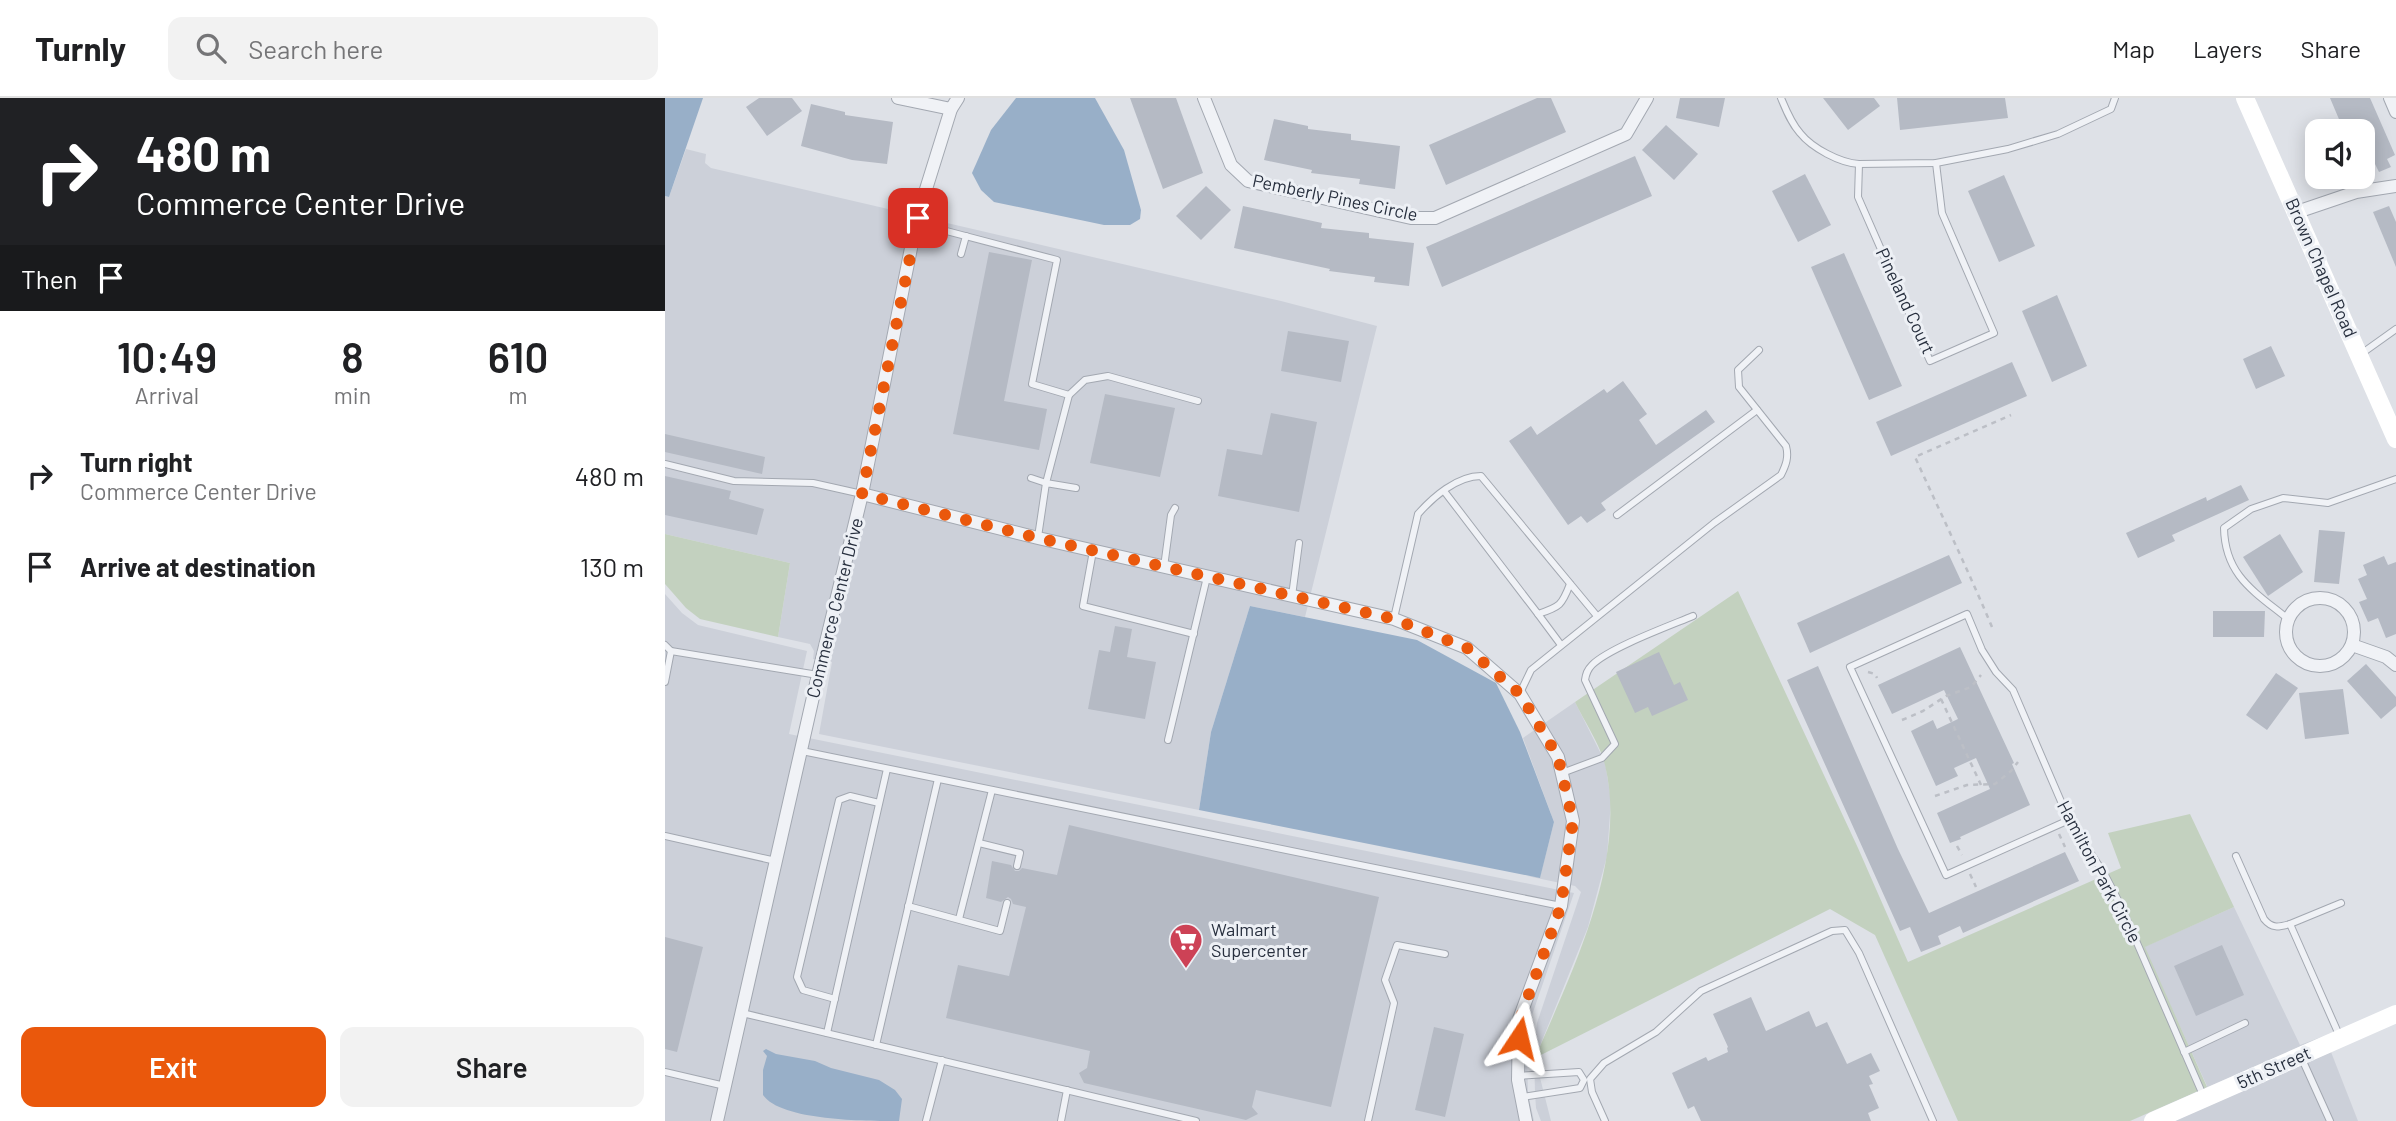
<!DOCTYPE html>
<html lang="en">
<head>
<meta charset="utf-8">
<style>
  :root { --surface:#fff; --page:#f2f2f2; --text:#202124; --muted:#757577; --line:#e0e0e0; --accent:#ea580c }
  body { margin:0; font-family:Barlow,sans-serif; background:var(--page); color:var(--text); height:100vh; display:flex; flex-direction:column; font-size:26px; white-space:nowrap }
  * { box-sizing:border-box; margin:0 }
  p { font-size:23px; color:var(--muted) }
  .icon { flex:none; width:38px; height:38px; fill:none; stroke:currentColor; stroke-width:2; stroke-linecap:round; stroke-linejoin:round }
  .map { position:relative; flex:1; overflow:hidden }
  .sheet { display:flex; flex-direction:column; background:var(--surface); width:665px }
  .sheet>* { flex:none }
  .hud { background:#202124; color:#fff; overflow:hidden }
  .fabs { position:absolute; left:1640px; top:21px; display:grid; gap:14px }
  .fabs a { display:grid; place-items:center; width:70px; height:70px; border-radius:14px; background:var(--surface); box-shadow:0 4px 18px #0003; font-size:35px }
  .pin { position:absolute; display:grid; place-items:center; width:60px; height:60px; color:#fff; margin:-30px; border-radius:14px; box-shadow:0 4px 10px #0006 }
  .me { position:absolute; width:77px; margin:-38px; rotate:10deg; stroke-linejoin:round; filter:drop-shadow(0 0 5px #0008) }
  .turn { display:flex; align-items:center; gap:24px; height:147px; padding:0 21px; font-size:32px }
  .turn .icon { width:91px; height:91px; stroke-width:2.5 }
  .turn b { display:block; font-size:49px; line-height:60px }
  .then { display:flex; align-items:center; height:66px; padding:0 21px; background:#0003; gap:14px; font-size:26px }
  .eta { display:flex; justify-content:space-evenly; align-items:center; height:119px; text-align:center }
  .eta b { font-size:42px; font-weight:600; line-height:49px }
  .cta { display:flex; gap:14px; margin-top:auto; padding:14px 21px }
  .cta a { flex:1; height:80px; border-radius:14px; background:var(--accent); color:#fff; font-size:28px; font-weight:600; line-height:80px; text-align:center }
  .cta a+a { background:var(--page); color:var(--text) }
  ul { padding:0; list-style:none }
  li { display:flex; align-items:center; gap:21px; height:91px; padding:0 21px }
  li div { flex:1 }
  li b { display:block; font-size:26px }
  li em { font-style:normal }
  header { display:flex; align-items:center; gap:42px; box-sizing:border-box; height:98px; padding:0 35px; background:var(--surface); border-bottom:2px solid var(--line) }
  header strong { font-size:33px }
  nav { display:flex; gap:38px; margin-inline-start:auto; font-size:24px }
  .search { width:490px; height:63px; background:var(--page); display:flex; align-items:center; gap:18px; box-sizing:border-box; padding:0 24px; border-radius:14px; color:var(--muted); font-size:26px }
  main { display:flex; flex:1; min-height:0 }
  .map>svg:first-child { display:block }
</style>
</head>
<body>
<header>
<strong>Turnly</strong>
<div class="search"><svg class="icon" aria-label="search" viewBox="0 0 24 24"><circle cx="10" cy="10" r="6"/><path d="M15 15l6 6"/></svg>Search here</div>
<nav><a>Map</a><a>Layers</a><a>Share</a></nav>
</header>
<main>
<section class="sheet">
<div class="hud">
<div class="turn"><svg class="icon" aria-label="right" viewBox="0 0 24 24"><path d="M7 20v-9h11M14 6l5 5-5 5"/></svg><div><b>480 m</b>Commerce Center Drive</div></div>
<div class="then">Then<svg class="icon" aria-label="arrive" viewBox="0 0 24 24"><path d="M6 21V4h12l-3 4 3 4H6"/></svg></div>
</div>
<div class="eta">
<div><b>10:49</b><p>Arrival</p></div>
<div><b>8</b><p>min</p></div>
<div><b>610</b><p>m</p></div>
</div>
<ul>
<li><svg class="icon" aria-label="right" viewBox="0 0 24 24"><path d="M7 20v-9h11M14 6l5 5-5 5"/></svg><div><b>Turn right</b><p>Commerce Center Drive</p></div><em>480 m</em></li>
<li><svg class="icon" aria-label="arrive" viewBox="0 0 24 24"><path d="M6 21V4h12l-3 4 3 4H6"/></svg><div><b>Arrive at destination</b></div><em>130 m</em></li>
</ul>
<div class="cta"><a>Exit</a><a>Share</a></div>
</section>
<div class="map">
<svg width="1731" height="1023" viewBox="0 0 1731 1023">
  <rect width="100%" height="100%" fill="#dee1e7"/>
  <g fill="#ccd0d9">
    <path d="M21,51L41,56L40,65L46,70L236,114L241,113L244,107L276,116L277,121L282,125L616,203L712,228L640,519L585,508L546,634L534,712L154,636L167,564L148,561L149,553L145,546L113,539L125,465L0,436V98L4,99Z"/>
    <path d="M0,496L17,515L33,527L142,553L124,636L909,795L865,923L862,950L863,995L869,1023H0Z"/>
    <path d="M910,604L940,664L946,702L942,758L923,829L870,960L886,1023H876L871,1010L870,995L869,951L872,925L916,794L910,788L862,778L875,779L889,724L858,640Z"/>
    <path d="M1569,809L1635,947L1659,938L1465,1023L1542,988L1479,849Z"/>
    <path d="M1666,954L1693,1023H1509Z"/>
  </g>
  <g fill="#c3d1bf">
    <path d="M0,436L125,465L113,539L35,521L21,510L0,486Z"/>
    <path d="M1073,493L1193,750L1243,864L1456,770L1443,735L1525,716L1569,809L1480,849L1542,989L1465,1023H1293L1210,837L1165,811L870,960C907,873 963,763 940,667C936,648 919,623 910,604Z"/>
  </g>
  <g fill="#98afc8">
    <path d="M0,0H38L4,99L0,98Z"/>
    <path d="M351,0H430L459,52L476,112L475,121L465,127H439L329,104L316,92L307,75L326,32Z"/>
    <path d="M585,508L752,542L831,585L855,634L889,724L875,780L534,712L546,634Z"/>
    <path d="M101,951L111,956L150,963L166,970L214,982L230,992L237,1001L234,1023C201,1023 116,1023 98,997V972L102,958L98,953Z"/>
  </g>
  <g fill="#b5bac4">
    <path d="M94,0H127L137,13L102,38L81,9Z"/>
    <path d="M465,0H511L538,75L498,91Z"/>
    <path d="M872,0H886L901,34L781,87L764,47Z"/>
    <path d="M1015,0H1060L1054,29L1011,20Z"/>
    <path d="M1158,0H1209L1215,8L1183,32Z"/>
    <path d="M1232,0H1340L1343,20L1235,32Z"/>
    <path d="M1665,0H1705L1730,57L1722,61L1726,69L1714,74L1710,66L1698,72V33H1679Z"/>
    <path d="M146,6L180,14V17L228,24L222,66L187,62L136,48Z"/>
    <path d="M609,21L643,28V31L686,36V42L735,48L730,91L694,86L695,81L646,75L647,72L599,62Z"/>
    <path d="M1001,27L1033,56L1009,82L977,52Z"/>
    <path d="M970,58L987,98L777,189L761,149Z"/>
    <path d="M1140,76L1166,127L1133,144L1107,93Z"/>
    <path d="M1339,77L1370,148L1334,164L1303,93Z"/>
    <path d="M541,88L566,112L536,142L511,118Z"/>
    <path d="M578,108L657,125L656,130L704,135V140L749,145L744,188L709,184L710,179L664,173L665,171L569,150Z"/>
    <path d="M1724,108L1731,124V169L1708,114Z"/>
    <path d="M324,154L367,162L339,303L382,311L374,352L288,336Z"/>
    <path d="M1179,155L1237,288L1204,302L1146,169Z"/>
    <path d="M1392,197L1422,268L1387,284L1357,213Z"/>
    <path d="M623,233L684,243L676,284L616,273Z"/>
    <path d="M1606,248L1620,278L1591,291L1578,261Z"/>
    <path d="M1347,264L1362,298L1226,358L1211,324Z"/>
    <path d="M958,283L982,316L974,322L991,347L1041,312L1050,324L936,405L941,412L922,425L916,418L903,427L844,343L866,328L872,337L939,291L942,295Z"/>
    <path d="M440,296L510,310L495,379L425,365Z"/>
    <path d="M606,315L652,324L634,414L553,398L562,351L597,357Z"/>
    <path d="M0,336L100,359L97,376L0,354Z"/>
    <path d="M0,378L66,393L64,401L99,411L92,437L0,417Z"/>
    <path d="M1576,387L1584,402L1507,437L1510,443L1473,460L1461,435L1541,399L1542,403Z"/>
    <path d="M1654,432L1680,434L1674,486L1649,484Z"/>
    <path d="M1615,436L1638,474L1603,498L1578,459Z"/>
    <path d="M1284,457L1297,485L1145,555L1132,525Z"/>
    <path d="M1719,458L1723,467L1731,464V536L1721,540L1713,520L1703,524L1694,504L1702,501L1693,481L1702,477L1698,467Z"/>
    <path d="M1548,513H1600L1599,539H1548Z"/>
    <path d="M450,528L467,531L462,559L491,564L480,621L423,611L434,552L445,554Z"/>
    <path d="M1295,549L1349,665L1347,666L1365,707L1295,739L1296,741L1285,745L1272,715L1325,691L1311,660L1289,670L1293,678L1271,688L1246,633L1268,622L1272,631L1293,621L1279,592L1227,616L1213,587Z"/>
    <path d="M994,554L1009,587L1015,584L1023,602L987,618L983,609L970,615L951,574Z"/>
    <path d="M1701,566L1731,599V608L1716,621L1682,583Z"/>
    <path d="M1153,568L1233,751L1264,815L1400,754L1414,783L1298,835L1295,828L1273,838L1276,846L1256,854L1245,829L1235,833L1122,582Z"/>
    <path d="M1611,575L1633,590L1602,632L1581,617Z"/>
    <path d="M1678,591L1684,636L1640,641L1634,595Z"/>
    <path d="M404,727L714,799L666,1009L591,992L587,1009L593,1016L581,1022L419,985L414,975L422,970L425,953L281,920L293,867L344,878L361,809L348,806L346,801L343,799L336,804L321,800L327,763L346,767L350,773H354L357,770L392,777Z"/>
    <path d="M0,839L38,849L12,954L0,951Z"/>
    <path d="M1557,847L1579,897L1531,918L1509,868Z"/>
    <path d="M1086,899L1101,933L1144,913L1151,929L1162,924L1182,966L1206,955L1215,973L1204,978L1208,986L1204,987L1214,1010L1203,1015L1206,1023H1036L1029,1008L1023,1011L1007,975L1041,959L1043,963L1063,954L1062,950L1063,949L1048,916Z"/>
    <path d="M769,929L799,936L780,1019L750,1012Z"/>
  </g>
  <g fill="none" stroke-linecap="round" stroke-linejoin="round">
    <defs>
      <g id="lane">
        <path d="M1116,0C1121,12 1126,25 1135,35C1147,50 1175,65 1194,66L1271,65L1343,51L1393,36L1446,11L1450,0"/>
        <path d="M1194,66L1193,99L1265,263L1329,235L1277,115L1271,65"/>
        <path d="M251,125L392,162L367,286L404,297L381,385L366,380"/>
        <path d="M296,156L301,138"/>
        <path d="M1696,256L1731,231"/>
        <path d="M404,297L420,282L443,278L533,303"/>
        <path d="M0,366L69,383L148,385L197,396"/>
        <path d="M779,393L873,516C895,509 897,507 905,486"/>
        <path d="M952,417L1092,312"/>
        <path d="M373,439L381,385L411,390"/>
        <path d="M428,453L418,508L529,536"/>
        <path d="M499,469L506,417L510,410"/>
        <path d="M627,498L634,445"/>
        <path d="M873,516L896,547"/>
        <path d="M729,520L753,416C768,399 792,378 816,378L932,518"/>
        <path d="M1623,521C1590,494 1560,478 1559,430L1586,411L1618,400L1663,405L1731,381"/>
        <path d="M0,547L6,553L153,577"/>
        <path d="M0,584L6,553"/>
        <path d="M855,595L866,572L1049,425L1116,377C1121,367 1124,359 1121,348L1074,289L1073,272L1094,252"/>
        <path d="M503,642L542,479"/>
        <path d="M137,653L896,808"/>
        <path d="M897,675L937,660L950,646L920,582C921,576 922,572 927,567C944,550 1004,528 1028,518"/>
        <path d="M1404,722L1281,777L1185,569L1302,516L1317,552L1331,574L1348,592L1404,722L1440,777L1456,808L1538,997"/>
        <path d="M0,738L111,763"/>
        <path d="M314,745L355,755L352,768"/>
        <path d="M1571,758L1599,821C1607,831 1614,829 1625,826"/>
        <path d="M243,808L335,833L342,805"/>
        <path d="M294,821L327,692"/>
        <path d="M170,901L138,892L132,879L174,702L185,698L214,705"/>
        <path d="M77,915L531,1023"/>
        <path d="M162,935L222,671"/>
        <path d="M1675,939L1625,826L1676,805"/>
        <path d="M211,947L273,681"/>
        <path d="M1519,954L1580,925"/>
        <path d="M1637,961L1665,1023"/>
        <path d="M0,974L60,988"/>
        <path d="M853,978L914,974L919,982L915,990L857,999"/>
        <path d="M261,1023L277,962"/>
        <path d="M396,1023L402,992"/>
        <path d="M703,1023L729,905L720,882L732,847L780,856"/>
        <path d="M940,1023L927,994L925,981L939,965L991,934L1036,893L1167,833L1180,832L1194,855L1268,1023"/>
      </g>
      <g id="street">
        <path d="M233,0L286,11"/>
        <path d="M539,0L566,67L583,83L746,120H770L961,36L982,0"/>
        <path d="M1725,0L1731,14"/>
        <path d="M1632,114L1691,94L1731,88"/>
        <path d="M197,396L373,440L729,521L802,550L855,596L893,659L908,723L896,808L854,921L853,982L861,1023"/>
        <circle cx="1655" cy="534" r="34"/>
        <path d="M1687,547L1721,559L1731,567"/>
        <path d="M52,1023L153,577L197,396L252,120L286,11L293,0"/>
      </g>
    </defs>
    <use href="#lane" stroke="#a3a8b1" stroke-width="8"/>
    <use href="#street" stroke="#a3a8b1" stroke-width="14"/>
    <g stroke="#bcbfc6" stroke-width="2.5" stroke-dasharray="5 5" stroke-linecap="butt">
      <path d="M1327,529C1303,472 1276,416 1250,359L1346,317"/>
      <path d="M1203,574L1210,576L1212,580"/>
      <path d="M1276,601L1316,687"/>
      <path d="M1237,622L1258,613L1281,598L1306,589L1316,577"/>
      <path d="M1270,698L1302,687L1330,686L1346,673L1353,664"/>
      <path d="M1394,736L1400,749"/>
      <path d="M1292,748L1297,757"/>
      <path d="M1305,776L1311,789"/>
    </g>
    <use href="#lane" stroke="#f0f2f6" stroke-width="6"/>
    <use href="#street" stroke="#f0f2f6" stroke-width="12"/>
    <g stroke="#fff" stroke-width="18">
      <path d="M1580,0L1731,341"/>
      <path d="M1488,1023L1731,916"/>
    </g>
  </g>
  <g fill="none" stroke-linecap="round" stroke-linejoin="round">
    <path stroke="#ea580c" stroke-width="12" stroke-dasharray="0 21.6" d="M253,120L197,396L373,440L729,521L802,550L855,596L893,659L908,723L896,808L855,921L854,940"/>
  </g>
  <defs>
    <symbol id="supermarket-pin" viewBox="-11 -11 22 30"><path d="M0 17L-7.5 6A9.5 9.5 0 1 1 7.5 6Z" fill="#cd4256" stroke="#edf0f5"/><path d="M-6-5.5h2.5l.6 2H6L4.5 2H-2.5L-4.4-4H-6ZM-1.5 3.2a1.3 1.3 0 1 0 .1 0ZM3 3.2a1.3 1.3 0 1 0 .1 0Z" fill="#fff"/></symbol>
  </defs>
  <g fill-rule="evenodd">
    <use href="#supermarket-pin" x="502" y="823" width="38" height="52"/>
  </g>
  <g text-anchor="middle" stroke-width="6" stroke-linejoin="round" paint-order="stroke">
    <g font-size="18" fill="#272f3e" stroke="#edf0f5">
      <text transform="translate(670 100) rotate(12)" y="6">Pemberly Pines Circle</text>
      <text transform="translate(1656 170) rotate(66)" y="6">Brown Chapel Road</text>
      <text transform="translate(1240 203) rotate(65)" y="6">Pineland Court</text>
      <text transform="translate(170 510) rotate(-76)" y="6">Commerce Center Drive</text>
      <text transform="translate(1434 774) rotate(62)" y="6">Hamilton Park Circle</text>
      <text transform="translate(1609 970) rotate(-24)" y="6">5th Street</text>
    </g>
    <g font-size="18" fill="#272f3e" stroke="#edf0f5" text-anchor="start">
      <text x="546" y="838">Walmart<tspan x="546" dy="21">Supercenter</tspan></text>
    </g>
  </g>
</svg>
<div class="fabs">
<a><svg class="icon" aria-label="sound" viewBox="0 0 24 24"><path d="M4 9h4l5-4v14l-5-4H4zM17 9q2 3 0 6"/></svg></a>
</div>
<div class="pin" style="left:253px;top:120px;background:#d93025"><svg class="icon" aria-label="arrive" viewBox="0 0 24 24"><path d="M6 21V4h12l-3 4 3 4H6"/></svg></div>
<svg class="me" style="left:854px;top:940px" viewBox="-20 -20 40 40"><path d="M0-17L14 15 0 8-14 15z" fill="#ea580c" stroke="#fff" stroke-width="4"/></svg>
</div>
</main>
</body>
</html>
